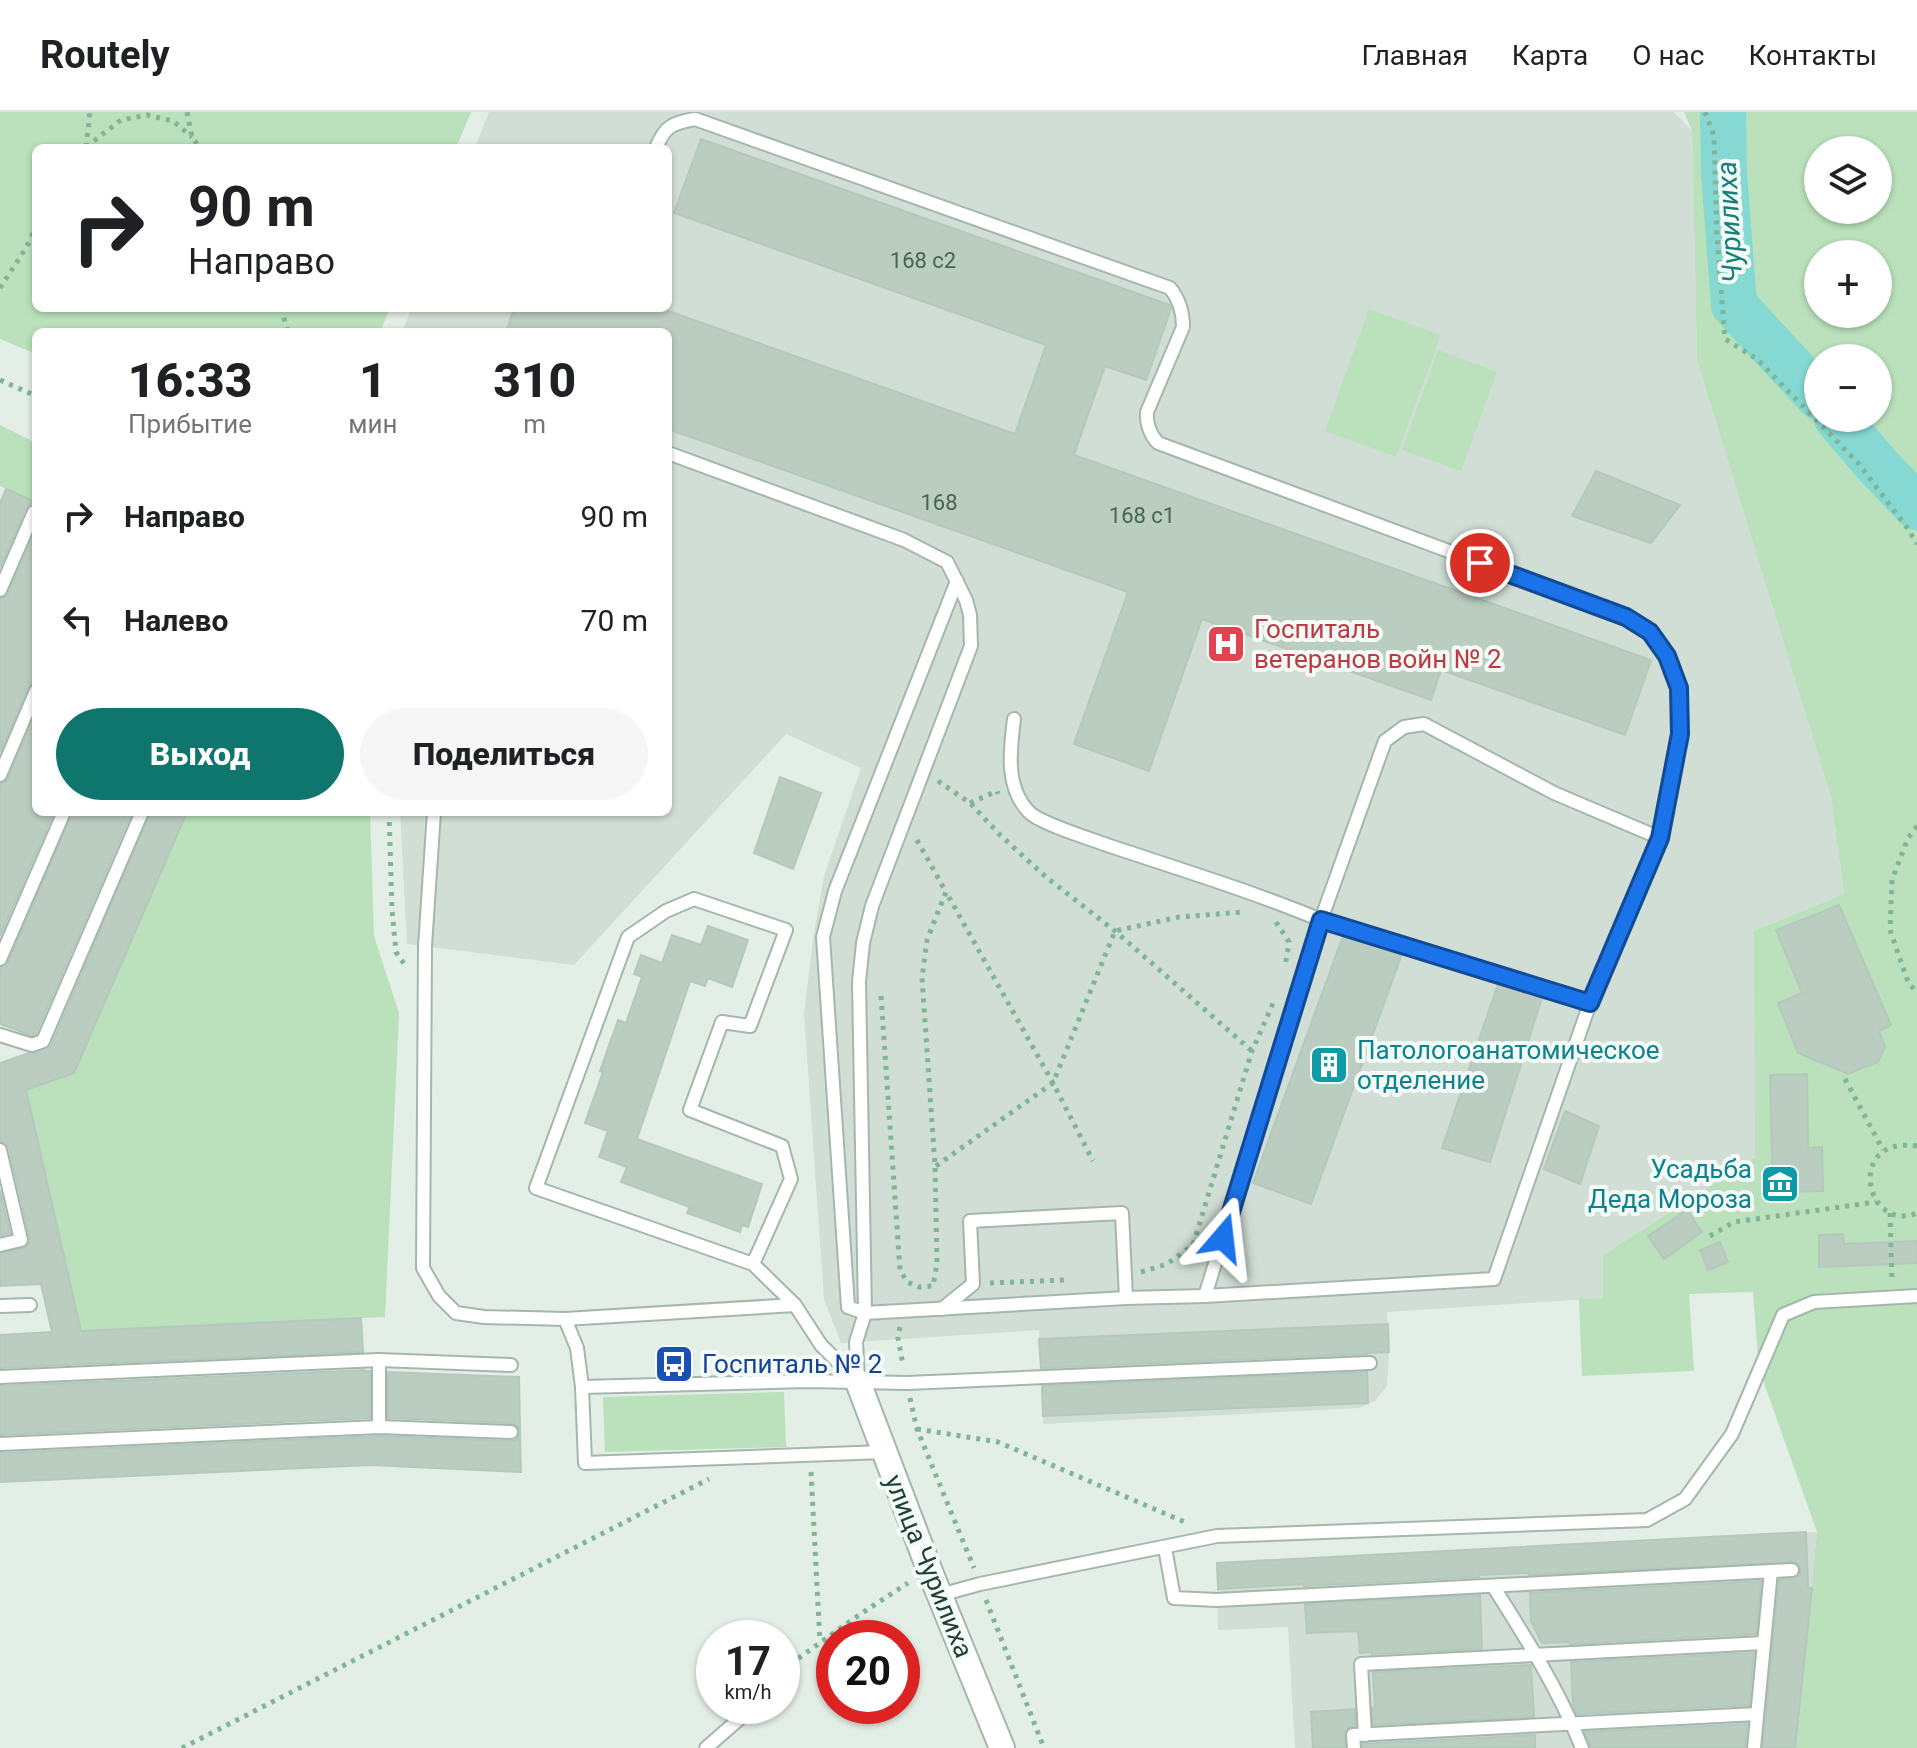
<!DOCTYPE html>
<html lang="ru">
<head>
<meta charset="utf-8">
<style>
  :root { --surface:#fff; --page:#f6f6f6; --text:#202124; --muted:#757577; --line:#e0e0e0; --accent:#0f766e }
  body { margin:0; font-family:Roboto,sans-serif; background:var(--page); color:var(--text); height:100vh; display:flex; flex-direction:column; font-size:30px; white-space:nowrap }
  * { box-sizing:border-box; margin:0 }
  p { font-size:26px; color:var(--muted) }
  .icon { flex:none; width:44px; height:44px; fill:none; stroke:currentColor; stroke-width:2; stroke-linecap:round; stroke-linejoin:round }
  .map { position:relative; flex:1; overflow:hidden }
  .drawer { position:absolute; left:32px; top:216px; width:640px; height:488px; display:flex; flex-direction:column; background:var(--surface); border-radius:12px; box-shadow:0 2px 6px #0004 }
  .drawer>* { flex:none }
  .top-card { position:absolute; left:32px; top:32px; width:640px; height:168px; border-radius:12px; box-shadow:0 2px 6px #0004; background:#fff; color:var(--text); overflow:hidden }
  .controls { position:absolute; left:1804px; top:24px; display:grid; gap:16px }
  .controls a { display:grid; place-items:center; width:88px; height:88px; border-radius:50%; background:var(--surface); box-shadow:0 2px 6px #0004; font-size:40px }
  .speed { position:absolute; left:696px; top:1508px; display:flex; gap:16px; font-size:40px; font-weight:700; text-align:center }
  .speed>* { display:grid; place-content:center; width:104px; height:104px; border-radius:50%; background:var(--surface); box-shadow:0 2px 6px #0004; line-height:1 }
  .speed small { font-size:20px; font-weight:400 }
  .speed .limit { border:12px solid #d22; background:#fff; color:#111 }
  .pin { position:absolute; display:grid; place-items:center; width:68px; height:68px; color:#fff; margin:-34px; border:4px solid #fff; border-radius:50%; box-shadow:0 2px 8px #0007 }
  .me { position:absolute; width:88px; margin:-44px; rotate:17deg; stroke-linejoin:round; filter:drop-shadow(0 0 6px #0008) }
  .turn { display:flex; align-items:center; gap:28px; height:168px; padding:0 24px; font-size:36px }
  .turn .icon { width:104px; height:104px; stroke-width:2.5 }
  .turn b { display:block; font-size:56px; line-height:68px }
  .eta { display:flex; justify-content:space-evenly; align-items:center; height:136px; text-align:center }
  .eta b { font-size:48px; font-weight:800; line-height:56px }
  .cta { display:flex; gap:16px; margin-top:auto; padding:16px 24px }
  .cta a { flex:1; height:92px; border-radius:48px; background:var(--accent); color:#fff; font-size:32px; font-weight:800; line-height:92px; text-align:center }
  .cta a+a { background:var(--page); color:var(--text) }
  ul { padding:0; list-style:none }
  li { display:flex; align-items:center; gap:24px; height:104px; padding:0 24px }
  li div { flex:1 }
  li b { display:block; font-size:30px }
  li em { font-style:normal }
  header { display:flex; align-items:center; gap:48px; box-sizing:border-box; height:112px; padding:0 40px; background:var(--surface); border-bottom:2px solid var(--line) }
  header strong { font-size:38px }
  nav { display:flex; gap:44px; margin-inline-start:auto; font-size:28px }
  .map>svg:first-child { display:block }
</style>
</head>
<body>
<header>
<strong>Routely</strong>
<nav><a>Главная</a><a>Карта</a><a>О нас</a><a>Контакты</a></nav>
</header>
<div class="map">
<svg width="1917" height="1636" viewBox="0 0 1917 1636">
  <rect width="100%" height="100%" fill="#e3eee6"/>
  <g fill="#d1ded5">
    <path d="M489,0H1674L1692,19L1697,248L1831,685L1844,782L1754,819L1756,1044L1603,1143L1604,1186L1387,1200L1389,1240L1387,1274L1375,1289L1359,1296L1043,1312L1039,1218L841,1231L824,1187L804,902L813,827L824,764L861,656L786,622L574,853L407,832L400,700H668V220H402L412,196H668V36H475Z"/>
    <path d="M1817,1420L1795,1636H1295L1288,1515L1218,1518L1217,1451Z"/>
  </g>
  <g fill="#bae1bb" fill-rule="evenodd">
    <path d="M0,0H471L456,36H36V196H390L380,220H36V242L0,227Z"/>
    <path d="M1684,0H1917V1636H1795L1817,1420L1759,1257L1753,1180L1689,1182L1694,1259L1582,1264L1579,1187L1603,1186V1143L1755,1045L1754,819L1844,782L1831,685L1697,248L1692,19ZM1818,38H1878V98H1818ZM1818,142H1878V202H1818ZM1818,246H1878V306H1818Z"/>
    <path d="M1369,197L1441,223L1396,345L1325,319Z"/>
    <path d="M1438,238L1497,260L1461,359L1402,338Z"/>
    <path d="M0,313L36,331V390L0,374Z"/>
    <path d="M187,700H370L374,824L399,901L385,1205L81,1219L26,978L74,961Z"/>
    <path d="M784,1280L786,1335L605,1340L603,1285Z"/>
  </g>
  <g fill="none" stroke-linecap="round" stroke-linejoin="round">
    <g stroke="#86d8d2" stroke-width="46">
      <path d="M1723,0L1724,61L1734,193L1818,284"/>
      <path d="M1837,306L1877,353L1917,395"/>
    </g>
  </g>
  <g fill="#bbccc1" stroke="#b4c9bc" stroke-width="2">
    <path d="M701,27L1170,193L1171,197L1146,268L1105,254L1074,343L1651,548L1625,623L1441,558L1431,588L1202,507L1149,659L1074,632L1128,480L668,317V220H506L514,196H660L1015,322L1046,233L674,101Z"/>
    <path d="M1596,359L1680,393L1651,431L1572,404Z"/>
    <path d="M6,377L36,390V391L29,392L26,396L0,455V391Z"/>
    <path d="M36,418V570L31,571L28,575L0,640V487L5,486L8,482Z"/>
    <path d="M36,602V700H54L0,824V672L5,671L8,667Z"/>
    <path d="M780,665L821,681L793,757L754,741Z"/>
    <path d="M73,700H132L36,922L32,924L0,912V856L5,855L8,851Z"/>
    <path d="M151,700H187L74,961L26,978L81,1219L361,1206L363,1240L0,1256V1223L52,1220L41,1172L0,1174V1142L24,1136L29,1131L30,1127L9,1036L6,1031L0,1029V951L29,941H35L51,934Z"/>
    <path d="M1839,793L1891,913L1879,919L1885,934L1878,950L1848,962L1798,941L1778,891L1802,881L1776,818Z"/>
    <path d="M708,814L748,828L732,875L708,866L705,874L690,869L637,1027L762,1072L748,1115L742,1113L740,1120L687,1101L690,1095L621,1070L627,1055L599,1045L608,1019L585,1011L603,960L600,959L618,908L626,911L642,865L634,862L641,843L662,851L672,823L701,833Z"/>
    <path d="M1343,824L1402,842L1311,1092L1253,1071Z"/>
    <path d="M1498,872L1542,886L1490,1050L1442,1036Z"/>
    <path d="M1807,962L1808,1036L1822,1035L1823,1079L1773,1080L1770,963Z"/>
    <path d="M1565,999L1599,1014L1580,1072L1544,1057Z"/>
    <path d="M0,1078L10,1121L0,1124Z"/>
    <path d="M1687,1098L1702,1120L1664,1147L1648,1124Z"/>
    <path d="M1843,1122L1844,1132L1917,1129V1151L1819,1155V1123Z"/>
    <path d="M1720,1130L1728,1150L1708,1158L1700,1138Z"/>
    <path d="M1388,1212L1389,1240L1367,1241V1242L1041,1256L1039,1227Z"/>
    <path d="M364,1258V1259H370V1306L0,1323V1274Z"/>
    <path d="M388,1260L519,1265L520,1319L516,1313L511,1311L388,1306Z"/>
    <path d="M1367,1260L1368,1291L1043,1304L1042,1274Z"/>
    <path d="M520,1321L521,1360L371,1353L0,1370V1341L379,1324L511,1329L516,1328Z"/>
    <path d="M1806,1420L1808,1476H1812L1795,1636H1763L1779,1468L1793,1467L1800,1463V1454L1795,1450L1529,1463V1461L1479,1463V1465L1304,1474V1472L1218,1477L1217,1451Z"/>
    <path d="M1761,1469L1756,1522L1570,1532L1569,1530L1542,1531L1531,1509L1530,1481Z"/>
    <path d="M1480,1483L1482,1537L1372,1542V1540L1360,1541L1358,1519L1307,1521L1305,1492Z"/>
    <path d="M1754,1541L1749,1593L1577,1602L1573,1593L1571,1550Z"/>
    <path d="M1531,1553L1534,1605L1373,1613L1372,1596H1375L1373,1560Z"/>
    <path d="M1355,1597V1614L1349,1615L1345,1620V1636H1313L1311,1600Z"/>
    <path d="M1747,1612L1745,1636H1591L1585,1620Z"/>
    <path d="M1535,1623V1636H1363V1632Z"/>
  </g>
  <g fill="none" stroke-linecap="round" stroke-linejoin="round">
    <defs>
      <g id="lane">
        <path d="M656,36C665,14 672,11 695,7L1170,176C1180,188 1183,200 1183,215L1147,300C1146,311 1150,323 1158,331L1626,505L1650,520L1667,544L1679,576L1680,622L1660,726L1590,891L1494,1167L1205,1184L1126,1186L865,1201L848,1195L823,825L835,779L957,469"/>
        <path d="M668,341L904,428L947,450L966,488L970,503L971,534L872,794L863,831L859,870L865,1201L856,1230L858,1270"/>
        <path d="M0,478L34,400"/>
        <path d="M1014,607C1010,639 1005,675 1029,700C1039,711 1091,727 1107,733C1179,757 1251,779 1321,808L1590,891"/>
        <path d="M0,663L36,579"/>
        <path d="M434,700L425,834L423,1156L439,1184L456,1201L484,1205L565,1207L795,1193L821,1233L858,1270"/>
        <path d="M0,847L64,700"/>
        <path d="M0,923L32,933L43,929L142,700"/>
        <path d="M0,1038L21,1128L0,1133"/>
        <path d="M753,1152L791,1067L782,1034L690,998L722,910L750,914L786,818L694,787L666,799L628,825L536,1076L753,1152L795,1193"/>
        <path d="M1205,1184L1321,808L1385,629L1404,615L1424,612L1554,681L1660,726"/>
        <path d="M0,1194L30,1193"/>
        <path d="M942,1197L973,1172L970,1109L1122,1101L1126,1186"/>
        <path d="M565,1207L577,1236L582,1275L585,1351L884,1340"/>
        <path d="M379,1248V1315"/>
        <path d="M0,1265L379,1248L511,1253"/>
        <path d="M582,1275L807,1269L907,1271L1370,1251"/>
        <path d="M0,1332L379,1315L511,1320"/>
        <path d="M1165,1436L1174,1486L1217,1488L1792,1458"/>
        <path d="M1493,1474C1526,1526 1559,1578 1582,1636"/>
        <path d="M940,1483L980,1472L1217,1424L1647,1408L1685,1387L1732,1322L1783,1203L1814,1190L1917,1184"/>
        <path d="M1365,1623L1361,1552L1764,1531"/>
        <path d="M706,1636L754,1594"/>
        <path d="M1354,1636L1353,1623L1757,1602"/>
        <path d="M1754,1636L1771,1459"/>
      </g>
      <path id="street" d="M858,1270L931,1462L1002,1636"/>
    </defs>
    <use href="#lane" stroke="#a5b7ac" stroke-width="16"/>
    <use href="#street" stroke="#a5b7ac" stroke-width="28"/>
    <g stroke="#80b598" stroke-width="5" stroke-dasharray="4 6" stroke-linecap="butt">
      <path d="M187,0L192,25L200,36"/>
      <path d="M1705,0L1714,24L1717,124L1725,227L1757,247L1858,351L1908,417L1917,432"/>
      <path d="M86,35L121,8L147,3L173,9L192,25"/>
      <path d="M86,35L90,0"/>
      <path d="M0,176L26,136L36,115"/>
      <path d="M281,196L288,220"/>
      <path d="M0,268L36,284"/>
      <path d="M938,669L970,691L1000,723L1046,765L1115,819L1252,939"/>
      <path d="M970,691L997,679L998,682"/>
      <path d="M389,700L392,797L396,840L407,856"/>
      <path d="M1917,714L1908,726L1892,768L1890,818L1908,870L1917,881"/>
      <path d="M917,728L946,780"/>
      <path d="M1276,810L1289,830L1285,855"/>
      <path d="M881,884L900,1158L907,1170L919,1175L933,1174L937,1151L935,1054L922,866L927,828L946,780L1053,971L1093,1049"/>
      <path d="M1845,967L1883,1038"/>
      <path d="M1917,1034C1845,1023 1865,1122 1917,1101"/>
      <path d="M936,1054L1053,971L1115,819L1179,805L1244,800"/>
      <path d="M1890,1101L1892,1169"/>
      <path d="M1710,1124L1734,1110L1876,1090"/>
      <path d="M1141,1160L1167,1152L1193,1133L1252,939L1275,887"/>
      <path d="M990,1171L1064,1168"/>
      <path d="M900,1215L898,1226L903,1253"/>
      <path d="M910,1286L917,1317L974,1456"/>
      <path d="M917,1317L998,1330L1187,1411"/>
      <path d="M811,1360L820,1530"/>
      <path d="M986,1488L1044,1636"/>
      <path d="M782,1558L859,1503L908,1471"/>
      <path d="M182,1636L709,1367"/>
    </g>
    <use href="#lane" stroke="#fff" stroke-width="12"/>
    <use href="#street" stroke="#fff" stroke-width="24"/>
  </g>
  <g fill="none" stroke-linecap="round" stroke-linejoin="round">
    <defs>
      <path id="route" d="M1223,1126L1321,808L1590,891L1660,726L1680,622L1679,576L1667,544L1650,520L1626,505L1480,451"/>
    </defs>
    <use href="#route" stroke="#114b97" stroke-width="20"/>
    <use href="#route" stroke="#1a73e8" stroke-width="14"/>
  </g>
  <defs>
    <symbol id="hospital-square" viewBox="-11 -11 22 22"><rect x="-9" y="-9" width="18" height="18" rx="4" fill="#e0444e" stroke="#f4faf6"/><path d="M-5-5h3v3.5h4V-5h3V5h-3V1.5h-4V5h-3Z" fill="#fff"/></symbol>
    <symbol id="building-square" viewBox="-11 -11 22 22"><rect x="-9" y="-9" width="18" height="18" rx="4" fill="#0f9aa8" stroke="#f4faf6"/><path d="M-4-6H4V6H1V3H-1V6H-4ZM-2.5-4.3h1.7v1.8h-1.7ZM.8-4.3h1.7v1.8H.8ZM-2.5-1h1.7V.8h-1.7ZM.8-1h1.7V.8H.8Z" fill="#fff"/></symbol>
    <symbol id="museum-square" viewBox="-11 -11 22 22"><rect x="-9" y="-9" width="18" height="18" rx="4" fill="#0f9aa8" stroke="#f4faf6"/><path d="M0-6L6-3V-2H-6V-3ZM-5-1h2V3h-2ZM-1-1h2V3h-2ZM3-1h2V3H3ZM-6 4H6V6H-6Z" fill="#fff"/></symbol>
    <symbol id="bus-square" viewBox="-11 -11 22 22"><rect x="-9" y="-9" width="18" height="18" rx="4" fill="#1a4fb4" stroke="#f4faf6"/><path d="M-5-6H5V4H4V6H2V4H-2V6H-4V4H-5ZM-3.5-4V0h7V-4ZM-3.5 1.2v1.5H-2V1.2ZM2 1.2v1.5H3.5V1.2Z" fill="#fff"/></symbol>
  </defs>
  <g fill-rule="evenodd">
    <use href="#hospital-square" x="1204" y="510" width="44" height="44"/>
    <use href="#building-square" x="1307" y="931" width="44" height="44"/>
    <use href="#museum-square" x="1758" y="1050" width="44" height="44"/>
    <use href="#bus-square" x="652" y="1230" width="44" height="44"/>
  </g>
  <g text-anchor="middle" stroke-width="8" stroke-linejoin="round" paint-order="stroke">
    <g font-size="22" fill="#476455">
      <text x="923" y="156">168 с2</text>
      <text x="939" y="398">168</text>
      <text x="1142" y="411">168 с1</text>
    </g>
    <g font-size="26" fill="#be3a42" stroke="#f4faf6" text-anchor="start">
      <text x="1254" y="526">Госпиталь<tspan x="1254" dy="30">ветеранов войн № 2</tspan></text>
    </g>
    <g font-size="26" fill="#0d838f" stroke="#f4faf6" text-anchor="start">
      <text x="1357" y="947">Патологоанатомическое<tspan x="1357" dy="30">отделение</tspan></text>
      <text x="1752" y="1066" text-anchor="end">Усадьба<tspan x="1752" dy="30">Деда Мороза</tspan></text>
    </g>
    <g font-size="26" fill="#164399" stroke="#f4faf6" text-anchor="start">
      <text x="702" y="1261">Госпиталь № 2</text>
    </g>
    <g font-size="26" fill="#204131" stroke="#f4faf6">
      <text transform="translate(929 1454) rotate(68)" y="9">улица Чурилиха</text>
    </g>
    <g font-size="28" font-style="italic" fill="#147e78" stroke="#f4faf6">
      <text transform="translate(1729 110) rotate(-93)" y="10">Чурилиха</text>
    </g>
  </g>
</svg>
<div class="controls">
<a><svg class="icon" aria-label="layers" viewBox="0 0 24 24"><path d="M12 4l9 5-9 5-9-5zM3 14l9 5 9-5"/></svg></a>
<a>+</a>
<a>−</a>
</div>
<div class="speed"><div>17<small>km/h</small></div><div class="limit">20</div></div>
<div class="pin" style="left:1480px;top:451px;background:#d93025"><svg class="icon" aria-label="arrive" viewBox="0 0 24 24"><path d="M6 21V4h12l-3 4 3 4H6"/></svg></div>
<svg class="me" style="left:1223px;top:1126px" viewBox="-20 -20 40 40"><path d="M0-17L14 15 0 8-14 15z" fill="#1a73e8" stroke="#fff" stroke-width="4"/></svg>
<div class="top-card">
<div class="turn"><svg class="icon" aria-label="right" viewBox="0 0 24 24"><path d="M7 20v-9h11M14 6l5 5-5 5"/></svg><div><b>90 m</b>Направо</div></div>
</div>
<section class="drawer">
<div class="eta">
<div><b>16:33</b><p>Прибытие</p></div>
<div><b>1</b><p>мин</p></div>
<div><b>310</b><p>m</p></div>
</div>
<ul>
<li><svg class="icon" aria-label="right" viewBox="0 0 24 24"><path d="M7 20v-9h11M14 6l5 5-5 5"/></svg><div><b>Направо</b></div><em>90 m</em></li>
<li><svg class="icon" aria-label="left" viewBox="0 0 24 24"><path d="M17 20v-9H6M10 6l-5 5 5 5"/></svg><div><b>Налево</b></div><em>70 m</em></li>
</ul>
<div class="cta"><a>Выход</a><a>Поделиться</a></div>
</section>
</div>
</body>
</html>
